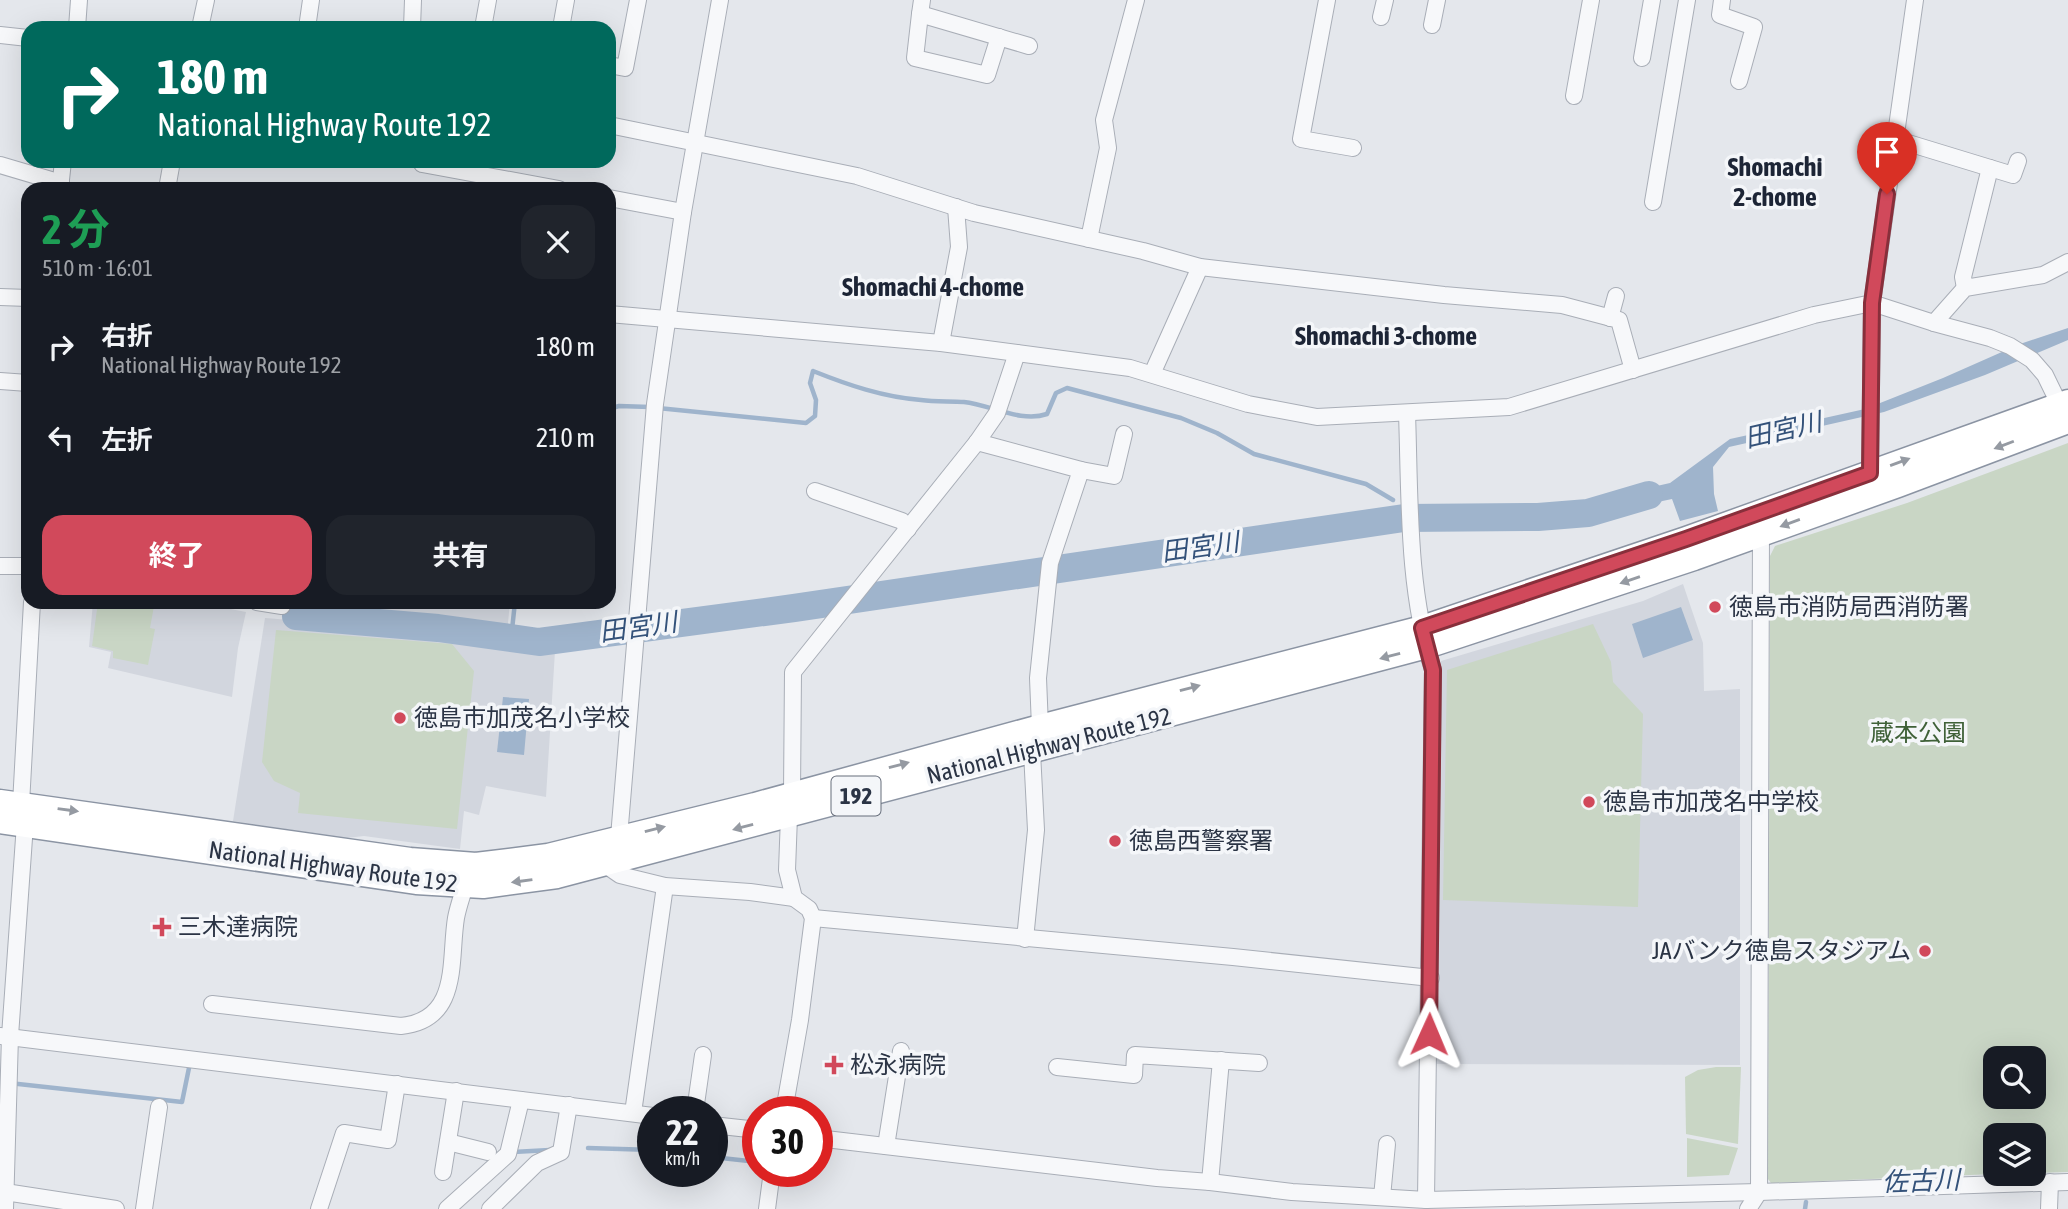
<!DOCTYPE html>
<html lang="ja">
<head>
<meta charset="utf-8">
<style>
  :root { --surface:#171b24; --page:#20242c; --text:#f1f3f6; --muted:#9ea1a6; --accent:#d1495b }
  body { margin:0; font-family:"Asap Condensed","Noto Sans JP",sans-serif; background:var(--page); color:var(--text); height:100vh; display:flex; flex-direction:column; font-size:26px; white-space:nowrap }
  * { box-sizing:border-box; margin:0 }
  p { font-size:23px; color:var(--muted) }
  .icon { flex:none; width:38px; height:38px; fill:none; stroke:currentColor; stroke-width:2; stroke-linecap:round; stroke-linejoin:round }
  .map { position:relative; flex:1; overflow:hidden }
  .drawer { position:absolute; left:21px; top:182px; width:595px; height:427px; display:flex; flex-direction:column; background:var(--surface); border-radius:21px; box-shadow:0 7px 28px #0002 }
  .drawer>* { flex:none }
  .guide { position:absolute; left:21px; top:21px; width:595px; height:147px; border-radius:21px; box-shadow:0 7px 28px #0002; background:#00695c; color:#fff; overflow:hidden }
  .fabs { position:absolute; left:1983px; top:1046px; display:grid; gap:14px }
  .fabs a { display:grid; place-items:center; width:63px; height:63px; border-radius:14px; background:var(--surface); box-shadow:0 7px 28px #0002; font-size:35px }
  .speed { position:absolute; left:637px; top:1096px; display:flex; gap:14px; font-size:35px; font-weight:700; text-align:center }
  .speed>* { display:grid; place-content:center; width:91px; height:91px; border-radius:50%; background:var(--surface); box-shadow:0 7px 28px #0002; line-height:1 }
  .speed small { font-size:18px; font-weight:400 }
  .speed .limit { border:10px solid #d22; background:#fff; color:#111 }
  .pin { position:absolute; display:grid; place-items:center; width:60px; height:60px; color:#fff; margin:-72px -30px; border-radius:50% 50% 50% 0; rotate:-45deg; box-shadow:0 0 7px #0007 }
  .pin .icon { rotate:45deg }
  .me { position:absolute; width:77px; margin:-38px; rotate:1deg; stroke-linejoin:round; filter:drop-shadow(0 0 5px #0008) }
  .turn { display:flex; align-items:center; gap:24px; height:147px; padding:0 21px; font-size:32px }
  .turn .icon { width:91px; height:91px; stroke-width:2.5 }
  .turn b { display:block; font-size:49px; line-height:60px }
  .round { display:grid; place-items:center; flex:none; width:74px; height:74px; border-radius:21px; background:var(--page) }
  .headline { display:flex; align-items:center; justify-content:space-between; height:119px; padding:0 21px }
  h1 { font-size:42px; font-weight:700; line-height:52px; color:#1e9e55 }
  .cta { display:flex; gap:14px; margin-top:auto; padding:14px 21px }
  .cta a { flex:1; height:80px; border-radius:21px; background:var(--accent); color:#fff; font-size:28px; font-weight:700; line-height:80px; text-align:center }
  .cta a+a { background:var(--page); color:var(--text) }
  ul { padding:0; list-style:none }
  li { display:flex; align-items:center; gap:21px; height:91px; padding:0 21px }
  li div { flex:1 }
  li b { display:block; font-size:26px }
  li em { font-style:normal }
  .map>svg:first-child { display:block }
</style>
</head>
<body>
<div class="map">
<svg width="2068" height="1209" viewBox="0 0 2068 1209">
  <rect width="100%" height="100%" fill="#e4e7ec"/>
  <g fill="#d2d6de">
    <path d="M1683,584L1703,643L1704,691L1740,689V1065L1434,1064L1441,661L1643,601Z"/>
    <path d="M93,602H195L246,612L238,648L232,697L108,668L111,652L89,647Z"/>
    <path d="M292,602H510L506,644L555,651L546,797L486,786L479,815L464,811L460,849L364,836L346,838L233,821L265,618L290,620Z"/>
  </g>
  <g fill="#c9d6c5" fill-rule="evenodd">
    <path d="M2068,443V1172L2034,1173V1136H1995V1174L1771,1183L1768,1179L1770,556L1775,546L1907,503ZM1995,1059H2034V1097H1995Z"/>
    <path d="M98,602H150L154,606L150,628L155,629L148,665L113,658V651L92,646Z"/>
    <path d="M1593,624L1611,662L1613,682L1643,714L1638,907L1443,900L1447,670Z"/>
    <path d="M276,630L452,644L474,671L457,829L298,813L300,793L274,781L262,762Z"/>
    <path d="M1716,1067H1741L1738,1144L1686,1134L1685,1077L1698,1070Z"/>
    <path d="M1687,1138L1738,1148L1729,1175L1687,1177Z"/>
  </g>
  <g fill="#9fb4cc">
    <path d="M2068,328V340L1985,375L1884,412L1729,447L1713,467L1714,494L1718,511L1680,521L1672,499L1615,511L1613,496L1670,483L1730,439L1865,409L1943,378L2020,344Z"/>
    <path d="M1681,607L1693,640L1643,658L1632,624Z"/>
    <path d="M503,697L529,699L524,755L497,752Z"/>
  </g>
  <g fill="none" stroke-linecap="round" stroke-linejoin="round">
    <g stroke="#9fb4cc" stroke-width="4.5">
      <path d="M658,408L806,423L815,416L816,400L810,383L813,371C848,385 883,397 921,400C935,402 950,401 964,402C991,405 1021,423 1047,414L1056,393L1067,388L1181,418L1217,433L1254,454L1366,484L1393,500"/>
      <path d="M609,409L619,406L650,407"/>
      <path d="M511,639L515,602"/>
      <path d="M0,1082L182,1102L190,1063"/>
      <path d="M588,1148L653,1150"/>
      <path d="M513,1152L550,1150"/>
      <path d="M712,1157L758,1162"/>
      <path d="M1805,1209L1806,1202"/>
    </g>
    <path stroke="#9fb4cc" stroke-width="28" d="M296,616L438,628L539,642L794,608L1404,518L1538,517L1588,513L1649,495"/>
    <defs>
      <g id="minor">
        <path d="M922,0L920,14L1029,46"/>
        <path d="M1327,0L1301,139L1353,148"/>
        <path d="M1722,0L1720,15L1754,27L1739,81"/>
        <path d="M920,14L915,58L987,75L999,37"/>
        <path d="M1381,17L1385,0"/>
        <path d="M1432,25L1437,0"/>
        <path d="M77,28L79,0"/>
        <path d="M200,28L206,0"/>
        <path d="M307,28L311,0"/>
        <path d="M412,28L413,0"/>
        <path d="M483,28L488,0"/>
        <path d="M561,28L566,0"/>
        <path d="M0,35L28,38"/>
        <path d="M1642,58L1652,0"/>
        <path d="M609,65L625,68L638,0"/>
        <path d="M1574,96L1591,0"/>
        <path d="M609,125L857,176L974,213L1143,251L1200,267L1444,295L1562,305L1619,320L1633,370"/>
        <path d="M1895,139L2013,175L2018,161"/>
        <path d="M423,161L422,164L559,189"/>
        <path d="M0,165L61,183"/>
        <path d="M60,189L63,161"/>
        <path d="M167,189L172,161"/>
        <path d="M609,198L683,212"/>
        <path d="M1653,202L1687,0"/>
        <path d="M1089,239L1108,148L1104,120L1136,0"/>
        <path d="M1965,288L1963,277L1990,168"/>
        <path d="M0,297L28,298"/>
        <path d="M609,314L941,343L1130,368L1248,404L1317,417L1509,407L1814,315L1872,303L1934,323L1990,338L2010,346L2032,360L2045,375L2063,412"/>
        <path d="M1610,318L1616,296"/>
        <path d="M1934,323L1965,288L2043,275L2068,262"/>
        <path d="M941,343L959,247L956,207"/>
        <path d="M1152,374L1200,267"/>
        <path d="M0,381L28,383"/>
        <path d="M1407,413C1410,498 1407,588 1433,670L1426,1200L1759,1192L2068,1182"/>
        <path d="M977,442L1081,470L1050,563L1038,678L1040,727"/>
        <path d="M1081,470L1114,476L1124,434"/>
        <path d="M1870,473L1872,303L1915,0"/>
        <path d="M815,491L902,521L908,529"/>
        <path d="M0,566H28"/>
        <path d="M257,602L282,606V602"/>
        <path d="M619,837L655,404L683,212L720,0"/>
        <path d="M604,864L620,875L665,886L750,892L794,898"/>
        <path d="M813,918L1233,957L1431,978"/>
        <path d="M1025,939L1036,830L1032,752"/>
        <path d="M212,1004L401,1026C461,1020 449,960 456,918C458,907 462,896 465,886"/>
        <path d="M0,1036L653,1116"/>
        <path d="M1057,1067L1134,1075L1135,1055L1259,1063"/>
        <path d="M695,1111L703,1055"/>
        <path d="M784,1111L800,1020L813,918L809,909L794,898L787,870L789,816L792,793L793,672L977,442L997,413L1017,353"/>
        <path d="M633,1113L665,886"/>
        <path d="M712,1125L758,1130"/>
        <path d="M817,1138L1157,1178L1210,1182L1292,1192L1426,1200"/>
        <path d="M448,1142L488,1152"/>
        <path d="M886,1146L901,1051"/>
        <path d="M443,1172L456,1091"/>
        <path d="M1210,1182L1221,1060"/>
        <path d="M5,1192L116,1209"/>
        <path d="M1382,1197L1387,1144"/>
        <path d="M5,1209L10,1036L25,824L21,804L32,602"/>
        <path d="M144,1209L159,1107"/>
        <path d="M319,1209L344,1133L388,1140L397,1084"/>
        <path d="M447,1209L508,1154L521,1100"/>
        <path d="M490,1209L537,1163L561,1152L569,1105"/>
        <path d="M767,1209L772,1171"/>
        <path d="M1748,1209L1759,1192L1761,526"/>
        <path d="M2049,1209L2050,1182"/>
      </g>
      <g id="highway">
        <path d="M0,802L410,860L476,865L548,856L755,805L1040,727L1422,628L1686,539L2068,402"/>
        <path d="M0,821L416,882L483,886L557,876L1427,646L1694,558L1898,485L2068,421"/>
      </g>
    </defs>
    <use href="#minor" stroke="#a9aeb7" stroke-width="18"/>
    <use href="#highway" stroke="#8b94a3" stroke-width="27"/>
    <use href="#minor" stroke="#f7f8fa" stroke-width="16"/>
    <use href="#highway" stroke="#fff" stroke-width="24"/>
  </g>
  <defs><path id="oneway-solid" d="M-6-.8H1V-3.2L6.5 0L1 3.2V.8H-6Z" transform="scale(1.75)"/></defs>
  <g fill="#959aa2">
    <use href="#oneway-solid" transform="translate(2004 445) rotate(159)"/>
    <use href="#oneway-solid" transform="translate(1900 462) rotate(-20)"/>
    <use href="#oneway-solid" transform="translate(1790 523) rotate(160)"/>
    <use href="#oneway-solid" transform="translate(1630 580) rotate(161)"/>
    <use href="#oneway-solid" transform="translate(1390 656) rotate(165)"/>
    <use href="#oneway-solid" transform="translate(1190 688) rotate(-15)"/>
    <use href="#oneway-solid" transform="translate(899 765) rotate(-15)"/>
    <use href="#oneway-solid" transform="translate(68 810) rotate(8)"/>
    <use href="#oneway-solid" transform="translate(743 827) rotate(165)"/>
    <use href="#oneway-solid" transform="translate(655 829) rotate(-14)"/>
    <use href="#oneway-solid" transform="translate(522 881) rotate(172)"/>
  </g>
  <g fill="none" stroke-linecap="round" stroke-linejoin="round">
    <defs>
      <path id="route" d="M1429,1034L1433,670L1422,628L1686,539L1870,473L1872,303L1887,194"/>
    </defs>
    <use href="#route" stroke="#882f3b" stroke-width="18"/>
    <use href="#route" stroke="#d1495b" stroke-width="12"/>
  </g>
  <g fill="#d1495b" stroke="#f4f6f9" stroke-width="2.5">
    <circle cx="1715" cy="607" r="7"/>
    <circle cx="400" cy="718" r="7"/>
    <circle cx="1589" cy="802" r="7"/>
    <circle cx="1115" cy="841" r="7"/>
    <path d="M158.5 916.5h7v7h7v7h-7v7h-7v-7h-7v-7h7z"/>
    <circle cx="1925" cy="951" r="7"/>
    <path d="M830.5 1054.5h7v7h7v7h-7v7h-7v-7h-7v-7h7z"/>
  </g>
  <g text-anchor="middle" stroke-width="7" stroke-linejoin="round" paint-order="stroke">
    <rect fill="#f4f6f9" stroke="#676e7b" stroke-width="2" x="831.5" y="776.5" width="49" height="39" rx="5"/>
    <g font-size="23" font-weight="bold" fill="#2b3445">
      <text x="856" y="804">192</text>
    </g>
    <g font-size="24" fill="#2b3445" stroke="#f4f6f9" text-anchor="start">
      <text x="1729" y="615">徳島市消防局西消防署</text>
      <text x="414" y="726">徳島市加茂名小学校</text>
      <text x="1603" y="810">徳島市加茂名中学校</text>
      <text x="1129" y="849">徳島西警察署</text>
      <text x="178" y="935">三木達病院</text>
      <text x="1911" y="959" text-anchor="end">JAバンク徳島スタジアム</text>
      <text x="850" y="1073">松永病院</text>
    </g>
    <g font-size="24" fill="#3f6138" stroke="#f4f6f9">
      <text x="1918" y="741">蔵本公園</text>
    </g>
    <g font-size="24" fill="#2b3445" stroke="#f4f6f9">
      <text transform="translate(1049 746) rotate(-14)" y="8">National Highway Route 192</text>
      <text transform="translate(333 867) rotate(8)" y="8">National Highway Route 192</text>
    </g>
    <g font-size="26" font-weight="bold" fill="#1d2536" stroke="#f4f6f9">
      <text x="1775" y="176">Shomachi<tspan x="1775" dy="30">2-chome</tspan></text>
      <text x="933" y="296">Shomachi 4-chome</text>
      <text x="1386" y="345">Shomachi 3-chome</text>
    </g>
    <g font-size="26" font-style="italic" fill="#34527a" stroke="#f4f6f9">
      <text transform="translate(1783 430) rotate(-13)" y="9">田宮川</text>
      <text transform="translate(1200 547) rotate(-8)" y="9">田宮川</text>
      <text transform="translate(638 627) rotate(-8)" y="9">田宮川</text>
      <text transform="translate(1921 1181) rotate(-2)" y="9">佐古川</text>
    </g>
  </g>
</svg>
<div class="fabs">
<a><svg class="icon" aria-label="search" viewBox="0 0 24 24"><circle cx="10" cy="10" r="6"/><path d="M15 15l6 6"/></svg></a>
<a><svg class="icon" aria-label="layers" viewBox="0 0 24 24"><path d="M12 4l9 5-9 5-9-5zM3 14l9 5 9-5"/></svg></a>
</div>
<div class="speed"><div>22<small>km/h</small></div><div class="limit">30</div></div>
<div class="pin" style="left:1887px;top:194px;background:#d93025"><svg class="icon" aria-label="arrive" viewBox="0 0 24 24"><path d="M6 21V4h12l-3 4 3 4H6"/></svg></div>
<svg class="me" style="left:1429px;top:1034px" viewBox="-20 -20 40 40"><path d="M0-17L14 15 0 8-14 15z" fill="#d1495b" stroke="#fff" stroke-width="4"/></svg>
<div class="guide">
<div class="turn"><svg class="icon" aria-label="right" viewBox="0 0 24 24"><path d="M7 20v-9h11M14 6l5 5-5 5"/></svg><div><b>180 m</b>National Highway Route 192</div></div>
</div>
<section class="drawer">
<div class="headline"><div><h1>2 分</h1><p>510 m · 16:01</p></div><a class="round"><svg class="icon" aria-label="close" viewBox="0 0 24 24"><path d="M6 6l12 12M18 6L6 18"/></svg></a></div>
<ul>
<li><svg class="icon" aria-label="right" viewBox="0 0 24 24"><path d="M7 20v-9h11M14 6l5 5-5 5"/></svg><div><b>右折</b><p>National Highway Route 192</p></div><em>180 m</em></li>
<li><svg class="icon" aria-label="left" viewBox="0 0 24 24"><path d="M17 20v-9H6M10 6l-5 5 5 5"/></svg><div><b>左折</b></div><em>210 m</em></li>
</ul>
<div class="cta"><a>終了</a><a>共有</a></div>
</section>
</div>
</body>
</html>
